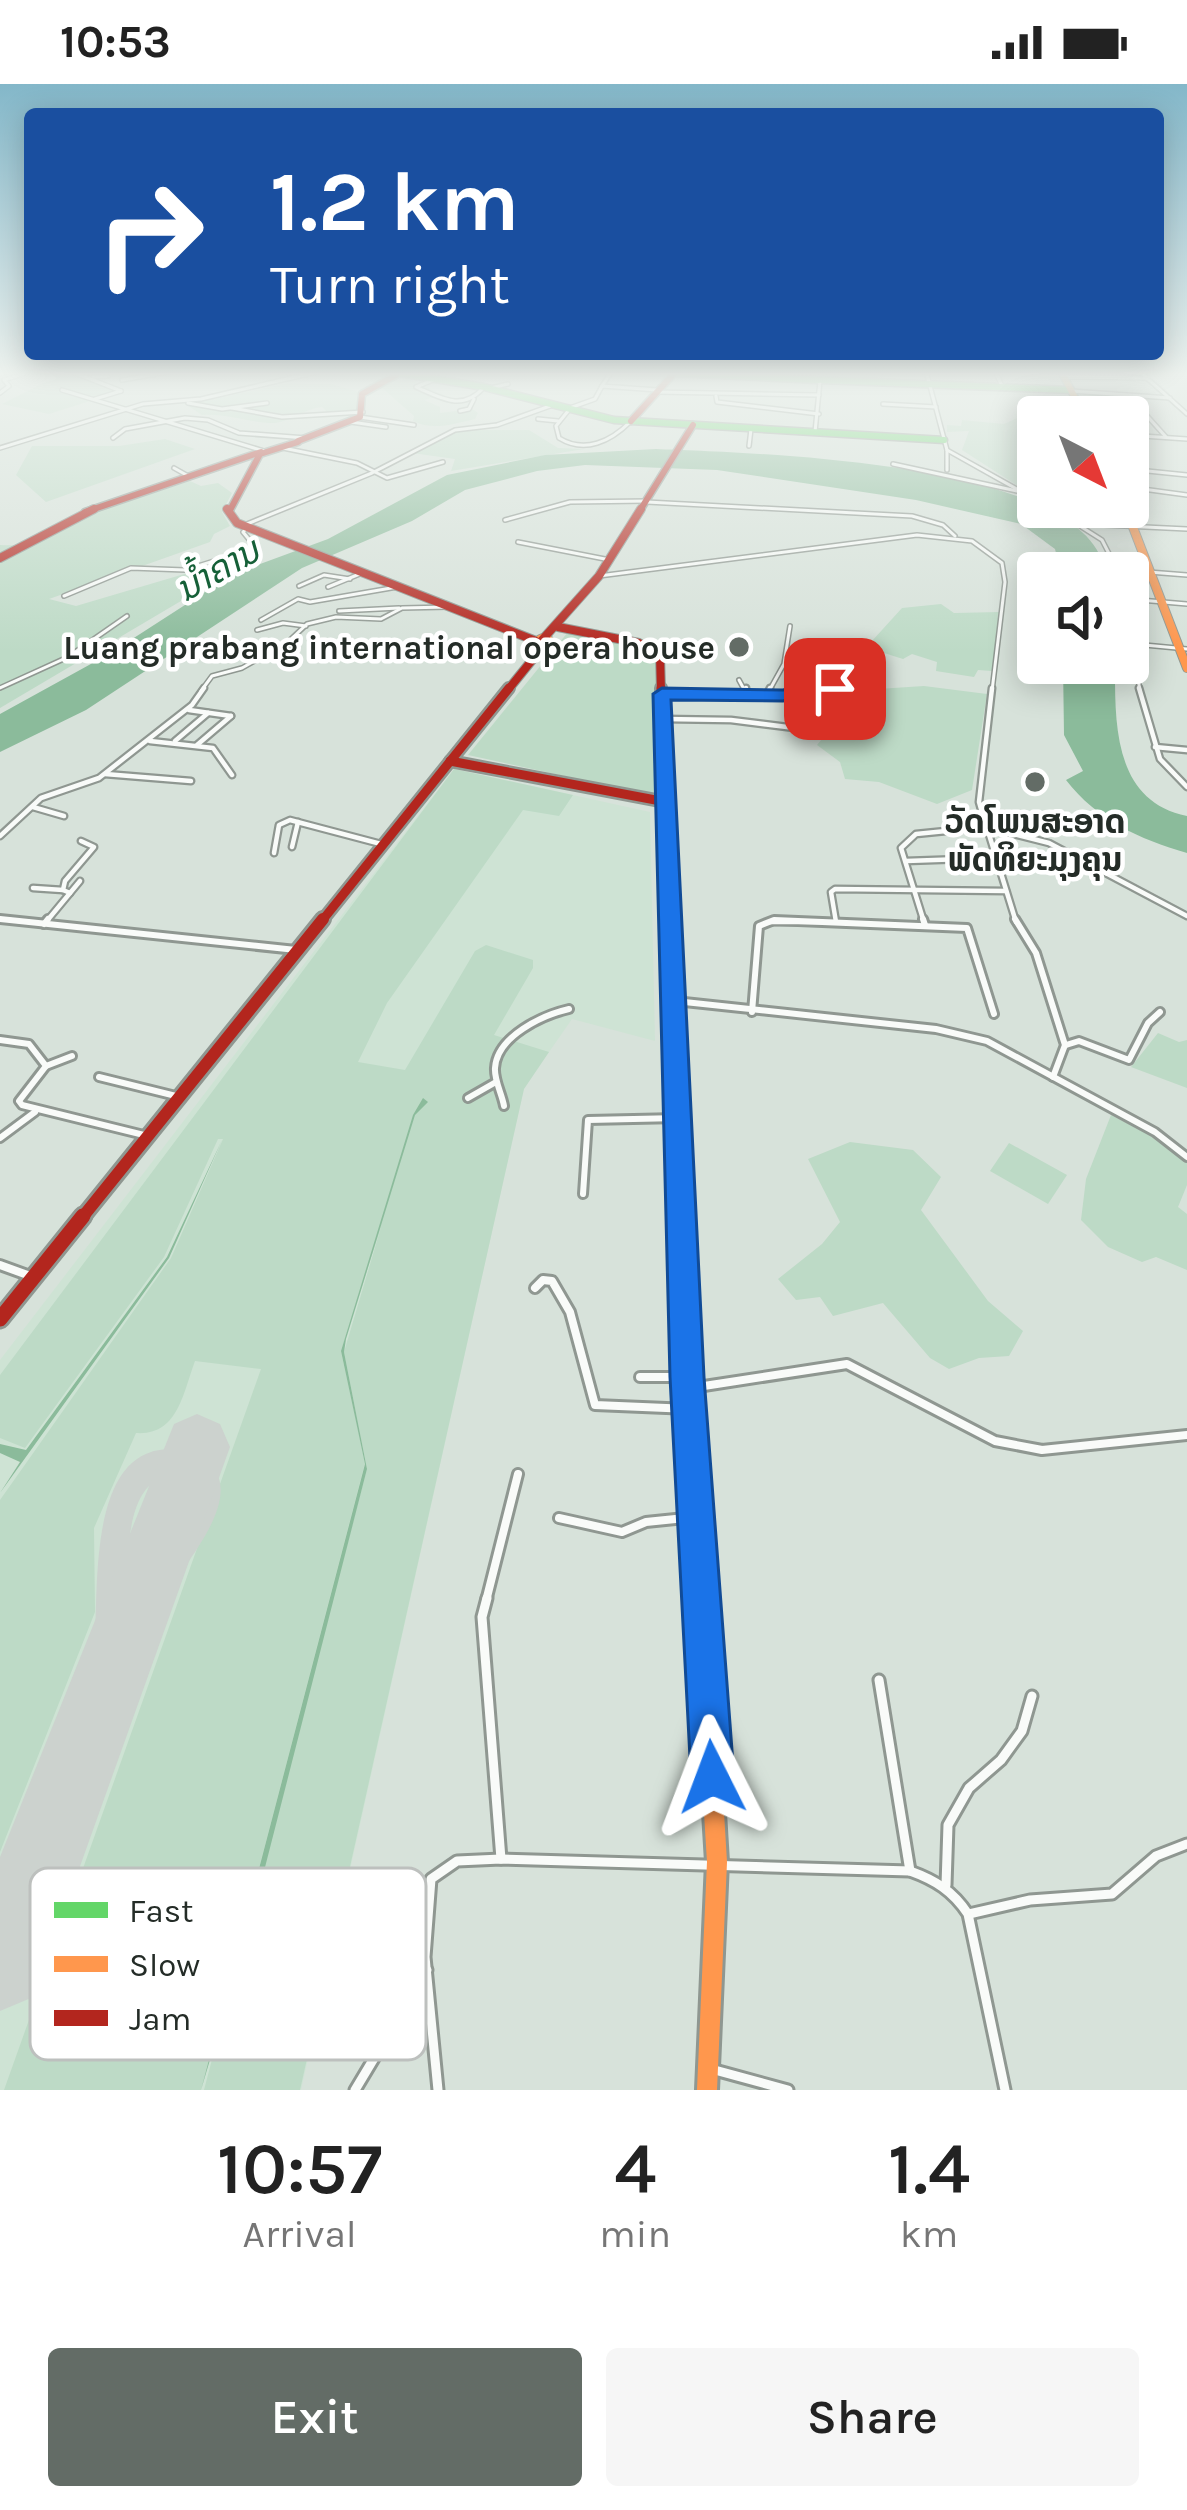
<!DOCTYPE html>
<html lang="en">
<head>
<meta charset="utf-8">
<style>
  :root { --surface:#fff; --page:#f6f6f6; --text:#222; --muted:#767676; --accent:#636c66 }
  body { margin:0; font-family:Karla,"Noto Sans Lao",sans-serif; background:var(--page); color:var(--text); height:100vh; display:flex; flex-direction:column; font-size:45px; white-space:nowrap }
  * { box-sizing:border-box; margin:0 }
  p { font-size:39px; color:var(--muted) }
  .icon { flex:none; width:66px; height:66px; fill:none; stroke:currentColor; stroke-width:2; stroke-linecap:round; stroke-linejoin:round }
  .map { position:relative; height:2006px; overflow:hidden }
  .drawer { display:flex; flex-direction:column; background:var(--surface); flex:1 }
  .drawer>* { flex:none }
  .hud { position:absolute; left:24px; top:24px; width:1140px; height:252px; border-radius:12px; box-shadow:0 6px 30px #0003; background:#1a4fa0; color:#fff; overflow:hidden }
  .needle { width:78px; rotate:138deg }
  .tools { position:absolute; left:1017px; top:312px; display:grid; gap:24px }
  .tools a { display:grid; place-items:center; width:132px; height:132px; border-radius:12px; background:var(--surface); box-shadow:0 6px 30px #0003; font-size:60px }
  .pin { position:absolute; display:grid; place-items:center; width:102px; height:102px; color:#fff; margin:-51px; border-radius:24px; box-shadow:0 6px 18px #0006 }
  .me { position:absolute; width:132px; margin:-66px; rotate:357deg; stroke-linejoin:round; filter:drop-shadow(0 0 9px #0008) }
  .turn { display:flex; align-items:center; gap:42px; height:252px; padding:0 48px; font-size:54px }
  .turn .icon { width:156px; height:156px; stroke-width:2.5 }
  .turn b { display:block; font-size:84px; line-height:102px }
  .eta { display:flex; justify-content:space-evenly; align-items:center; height:204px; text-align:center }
  .eta b { font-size:72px; font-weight:600; line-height:84px }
  .action { display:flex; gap:24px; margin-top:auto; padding:24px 48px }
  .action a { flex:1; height:138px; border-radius:12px; background:var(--accent); color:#fff; font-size:48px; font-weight:600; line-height:138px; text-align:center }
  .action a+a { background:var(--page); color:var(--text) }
  .status { display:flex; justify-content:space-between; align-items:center; height:84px; padding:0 60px; background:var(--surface); direction:ltr }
  .status svg { height:33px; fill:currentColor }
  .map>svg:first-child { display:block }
</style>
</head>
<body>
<div class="status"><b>10:53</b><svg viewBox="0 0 49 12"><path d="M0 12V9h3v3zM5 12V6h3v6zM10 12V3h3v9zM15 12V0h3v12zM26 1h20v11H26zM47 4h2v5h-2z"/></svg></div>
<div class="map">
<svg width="1187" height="2006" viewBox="0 0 1187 2006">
  <rect width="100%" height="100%" fill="#d7e2da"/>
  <path fill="#cee3d4" d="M454,685L650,728L655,957L572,935L524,1004L301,2006H0V1276Z"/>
  <g fill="#bddac6">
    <path d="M67,287L121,307L49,330L2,320Z"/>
    <path d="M409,295L443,311L424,316L440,323V329L472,325L478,329L475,335C453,340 433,347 413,337L414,332L380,302Z"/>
    <path d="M288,299L331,300L359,308L360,327L330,331L322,323C303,325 290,338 274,339C249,339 227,329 202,331L187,321Z"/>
    <path d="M1017,334L1038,337V415L962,366L969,347L947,348V341L961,342L962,336L1004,340Z"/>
    <path d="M461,346H529L558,364L584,365L451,387L455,375L412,369Z"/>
    <path d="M165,355L195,365L46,418L16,391L32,362H119Z"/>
    <path d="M190,397L201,402L218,399L232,409L222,428L230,442L214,450L210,458L49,515L76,522L218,480L230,488L0,624V461C27,463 52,456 70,436Z"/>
    <path d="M941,520L954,529L1000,528L992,587L978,586L974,593L936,587L937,578L912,570L903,575L881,568L872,557L902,524Z"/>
    <path d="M568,548L642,564L655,573L661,713L468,671Z"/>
    <path d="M924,602L987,610L972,706L937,720L879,698L845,695L840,678L817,661L842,631L870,623L878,605Z"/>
    <path d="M454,685L573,711L559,732L523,726L387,919L358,978L405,986L475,867L486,861L533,876V884L494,951L549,968L524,1005L300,2006H204L367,1385L344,1268L382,1140L341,1267L365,1379L201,2006H4L261,1285L195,1277C183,1309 178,1352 136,1349L94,1444L95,1528L0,1768V1416L171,1174L223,1055H218L164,1173L25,1364L0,1354V1291Z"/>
    <path d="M1158,949L1179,958L1187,956V1004L1131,983Z"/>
    <path d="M1111,1031L1150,1051L1187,1079V1101L1178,1123L1187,1130V1186L1156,1173L1142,1178L1108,1163L1081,1136L1086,1095Z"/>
    <path d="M850,1058L913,1066L941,1093L921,1126L988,1217L1023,1247L1009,1272L979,1274L949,1285L930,1274L883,1219L833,1232L820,1213L796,1216L778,1195L822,1160L840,1138L808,1075Z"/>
    <path d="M1009,1059L1067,1091L1048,1120L990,1087Z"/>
  </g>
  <g fill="#8bbb9b">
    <path d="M656,365C744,369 1091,375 1105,489H1061L1055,465L1021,440L916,416L717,386L585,381L537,387L465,406L412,437L302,484L86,626L0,668V630L109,570L233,490L328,455L447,391L545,371Z"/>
    <path d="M1063,579H1115C1115,639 1113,717 1187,732V769C1139,755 1097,736 1066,696L1083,687L1064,651Z"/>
    <path d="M423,1014L428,1018L415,1031L346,1255L344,1268L367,1385L251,1838L201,2006L365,1380L341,1267L413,1031Z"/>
    <path d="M222,1056L169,1174L0,1409L20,1378L0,1369V1360L26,1366L167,1173Z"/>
  </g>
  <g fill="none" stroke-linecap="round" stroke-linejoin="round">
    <path fill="#ccd2ce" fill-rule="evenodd" d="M188,1365C250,1391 209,1447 185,1483C171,1504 157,1526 143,1547L132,1551L126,1549C125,1575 123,1600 113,1625L102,1630L91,1625C83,1605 94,1575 95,1553C98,1503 91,1387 151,1368C162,1364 176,1366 188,1365ZM182,1393L193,1404L189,1426L127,1518C127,1486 124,1404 163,1394C169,1392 176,1393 182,1393Z"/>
    <path fill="#ccd2ce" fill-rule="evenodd" d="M197,1330L220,1340L230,1363L44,1883L31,1914L0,1927V1773L174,1340Z"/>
    <defs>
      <g id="street-far4">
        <path d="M70,287L121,307"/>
        <path d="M926,287L947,366L1038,417"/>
        <path d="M995,287L1003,304"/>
        <path d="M1139,287L1187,330"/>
        <path d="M0,290L10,287"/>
        <path d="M93,293L108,292"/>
        <path d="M1064,293L1148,294"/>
        <path d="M122,296L174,287"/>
        <path d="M433,296L416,303C441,314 463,328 484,303"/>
        <path d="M602,302L612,287"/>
        <path d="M491,304L508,300"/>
        <path d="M62,306L264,367"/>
        <path d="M1071,307L1170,314"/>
        <path d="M657,308L819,311"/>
        <path d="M0,309L9,302L4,296L32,287"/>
        <path d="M716,312L717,318L819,330"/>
        <path d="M1131,314L1166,353"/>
        <path d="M95,315L121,307"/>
        <path d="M188,319L222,325L267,319"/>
        <path d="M883,320L936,323"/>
        <path d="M232,324L282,333L363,328"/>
        <path d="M567,325L595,315L602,302L657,306"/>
        <path d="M460,327L469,325L474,315"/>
        <path d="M568,327L556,342L559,354C585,370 611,357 630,338"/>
        <path d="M1052,329L1084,331"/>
        <path d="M360,333L414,341"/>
        <path d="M538,335L558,337"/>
        <path d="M351,338L386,343"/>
        <path d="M815,348L820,297"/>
        <path d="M1128,351L1187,355"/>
        <path d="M113,354L125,345L185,334L208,336L239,349L306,354"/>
        <path d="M749,362L751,345"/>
        <path d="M0,364L143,320L201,315L321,287"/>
        <path d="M283,364L357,379L387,394L443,378"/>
        <path d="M947,366V386"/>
        <path d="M893,380L1017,407"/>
        <path d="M174,384L190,393"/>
        <path d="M1128,385L1187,391"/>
        <path d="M1128,403L1187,411"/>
        <path d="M647,418L912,432L943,441L955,452"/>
        <path d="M1050,423L1102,456L1119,489"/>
        <path d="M505,436L570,418L648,417"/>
        <path d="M1083,440L1187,445"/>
        <path d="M242,442L372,389L455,346L497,341L550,322"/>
        <path d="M518,458L610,476"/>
        <path d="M1149,488L1187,491"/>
        <path d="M599,492L917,451L972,457L1002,479L1005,498L992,607"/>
        <path d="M299,502L324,491L350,495"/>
        <path d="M328,503L362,489"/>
        <path d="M64,512L131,484L185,486L256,464L243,448L247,444"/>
        <path d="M1128,515L1187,520"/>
        <path d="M339,527L399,524"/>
        <path d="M1128,532L1140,607"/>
        <path d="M261,536L298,515L310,518L397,503"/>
        <path d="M257,546L283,539L306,542"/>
        <path d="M1134,560L1187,565"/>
        <path d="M739,596L745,607"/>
        <path d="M0,604L68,573L127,532"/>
        <path d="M201,607L212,592L242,584L288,558L307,540L336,533L381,535L402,524L448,523"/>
        <path d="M769,607L784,580L790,542"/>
        <path d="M804,607L818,603L848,607"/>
      </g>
      <g id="street-far3">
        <path d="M828,604L848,607"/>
        <path d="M1139,604L1160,675L1187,703"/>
        <path d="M662,610L792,611L814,604"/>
        <path d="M767,610L770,604"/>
        <path d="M745,611L746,604"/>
        <path d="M189,626L231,632"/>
        <path d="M663,635L731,636L803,645"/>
        <path d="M150,657L213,664L232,691"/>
        <path d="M175,657L208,629"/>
        <path d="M197,661L231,632"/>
        <path d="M1155,663L1187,666"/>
        <path d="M105,690L191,697"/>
        <path d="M33,723L64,732"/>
        <path d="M986,743L979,718L992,604"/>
        <path d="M987,744L1016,838"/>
        <path d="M0,752L41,714L99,694L192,621L204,604"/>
        <path d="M292,763L298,738"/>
        <path d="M274,769L279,741L290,736L381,760"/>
        <path d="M906,777L992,774"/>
        <path d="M33,804L63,806"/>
        <path d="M70,809L63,806L65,797L94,763L81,757"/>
        <path d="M0,835L29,838"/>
        <path d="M46,838L80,797"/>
        <path d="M769,838H823"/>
        <path d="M836,838L831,808L835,805L1006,807"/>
        <path d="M924,838L901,764L916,750L986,743L1049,759L1187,832"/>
      </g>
      <g id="street-far2">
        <path d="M0,835L296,866"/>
        <path d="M923,835L925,841"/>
        <path d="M1015,835L1036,869L1065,961L1053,993"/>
        <path d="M44,840L48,835"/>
        <path d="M675,917L936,945L987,957L1155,1048L1187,1073"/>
        <path d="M752,928L759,842L774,836L967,844L994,930"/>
        <path d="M0,956L29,960L46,982L19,1017L22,1021L148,1052"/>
        <path d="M1066,961L1079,957L1129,976L1148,939L1160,928"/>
        <path d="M46,982L72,972"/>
        <path d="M99,993L180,1013"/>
        <path d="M468,1014L496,998"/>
        <path d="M504,1022C502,1010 494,996 495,984C497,952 543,931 569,925"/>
        <path d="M0,1054L35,1028"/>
        <path d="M583,1110L588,1036L679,1034"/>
      </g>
      <g id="street-far1">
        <path d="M0,1181L33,1193"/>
        <path d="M535,1204L543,1196L552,1197L570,1228L595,1321L690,1325"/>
        <path d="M640,1293H687"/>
        <path d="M691,1304L847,1280L995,1357L1042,1366L1187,1351"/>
        <path d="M559,1434L622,1448L646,1438L695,1433"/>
        <path d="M486,1517L518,1390"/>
      </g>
      <g id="street">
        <path d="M487,1514L482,1533L501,1775"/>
        <path d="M879,1596L910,1787"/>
        <path d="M946,1801L948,1741L969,1704L1001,1676L1022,1647L1032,1612"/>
        <path d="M969,1830L1030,1816L1112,1810L1156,1772L1187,1760"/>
        <path d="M711,1985L788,2006"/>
        <path d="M355,2006L427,1886"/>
        <path d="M438,2006L425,1873L431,1795L457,1777L501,1775L910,1787C935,1796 953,1807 968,1830L1005,2006"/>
      </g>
      <g id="fast">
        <path d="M387,287L484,303L614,336L944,356"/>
        <path d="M676,289L818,296"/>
        <path d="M822,296L1071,306"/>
      </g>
      <g id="slow-far3">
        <path d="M1061,287L1085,333"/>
        <path d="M1125,423L1127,428"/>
      </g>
      <g id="slow-far2">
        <path d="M1126,425L1187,584"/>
        <circle cx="544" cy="561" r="7"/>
      </g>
      <path id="slow-far1" d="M686,1261L701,1517"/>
      <path id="slow" d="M701,1514L717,1778L707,2006"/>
      <g id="jam-far4">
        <path d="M631,337L676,287"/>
        <path d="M298,357L360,333L362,310L396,291"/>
        <path d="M85,428L261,368"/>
        <path d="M229,428L260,370L298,358"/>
        <path d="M639,428L693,341"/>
      </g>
      <g id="jam-far3">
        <path d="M227,425L237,439L536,557"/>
        <path d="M0,474L94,425"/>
        <path d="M558,543L639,559L660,571L661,607"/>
        <path d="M542,556L599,492L641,425"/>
        <path d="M507,607L541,565"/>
      </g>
      <g id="jam-far2">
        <path d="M661,604L670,838"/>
        <path d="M450,677L666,718"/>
        <path d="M321,838L509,604"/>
      </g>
      <g id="jam-far1">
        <path d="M670,835L681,1135"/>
        <path d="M81,1135L323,835"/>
      </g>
      <g id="jam">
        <path d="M681,1132L686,1261"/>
        <path d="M0,1235L83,1132"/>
      </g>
    </defs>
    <use href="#street-far4" stroke="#8f9791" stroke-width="6"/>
    <use href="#street-far3" stroke="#8f9791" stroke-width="9"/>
    <use href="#street-far2" stroke="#8f9791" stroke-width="12"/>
    <use href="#street-far1" stroke="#8f9791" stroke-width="14"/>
    <use href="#street" stroke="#8f9791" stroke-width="15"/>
    <use href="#fast" stroke="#8f9791" stroke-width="9"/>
    <use href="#slow-far3" stroke="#8f9791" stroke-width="9"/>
    <use href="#slow-far2" stroke="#8f9791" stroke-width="10"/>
    <use href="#slow-far1" stroke="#8f9791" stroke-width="21"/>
    <use href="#slow" stroke="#8f9791" stroke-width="26"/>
    <use href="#jam-far4" stroke="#8f9791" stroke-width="9"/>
    <use href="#jam-far3" stroke="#8f9791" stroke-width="10"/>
    <use href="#jam-far2" stroke="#8f9791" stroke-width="14"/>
    <use href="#jam-far1" stroke="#8f9791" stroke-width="18"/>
    <use href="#jam" stroke="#8f9791" stroke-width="21"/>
    <use href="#street-far4" stroke="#f9fbf9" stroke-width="3"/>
    <use href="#street-far3" stroke="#f9fbf9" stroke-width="4.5"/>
    <use href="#street-far2" stroke="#f9fbf9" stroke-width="6"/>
    <use href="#street-far1" stroke="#f9fbf9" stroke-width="8"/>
    <use href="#street" stroke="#f9fbf9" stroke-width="9"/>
    <use href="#fast" stroke="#63d668" stroke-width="6"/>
    <use href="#slow-far3" stroke="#ff974d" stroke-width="6"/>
    <use href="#slow-far2" stroke="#ff974d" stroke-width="8"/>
    <use href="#slow-far1" stroke="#ff974d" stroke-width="15"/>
    <use href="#slow" stroke="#ff974d" stroke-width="20"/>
    <use href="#jam-far4" stroke="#b3261e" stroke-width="6"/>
    <use href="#jam-far3" stroke="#b3261e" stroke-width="8"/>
    <use href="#jam-far2" stroke="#b3261e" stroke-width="9"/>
    <use href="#jam-far1" stroke="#b3261e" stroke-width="12"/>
    <use href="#jam" stroke="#b3261e" stroke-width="15"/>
  </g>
  <linearGradient id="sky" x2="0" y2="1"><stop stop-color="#83b7c9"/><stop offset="0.51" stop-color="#edf2ee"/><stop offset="1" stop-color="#edf2ee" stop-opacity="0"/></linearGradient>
  <rect width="1187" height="568" fill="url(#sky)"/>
  <path fill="#1a73e8" stroke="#114b97" stroke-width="3" d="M818,597L844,605L835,610L818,608L783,617L671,616L704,1293L734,1693L727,1708L712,1715L697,1708L691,1693L670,1293L653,610L662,604L783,606Z"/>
  <g fill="#636c66" stroke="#fff" stroke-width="4.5">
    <circle cx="739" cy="563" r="12"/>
    <circle cx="1035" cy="698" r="12"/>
  </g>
  <g text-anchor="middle" stroke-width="9" stroke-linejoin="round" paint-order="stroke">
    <g font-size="33" font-weight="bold" fill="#242c27" stroke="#fff" text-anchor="end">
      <text x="715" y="575">Luang prabang international opera house</text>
      <text x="1035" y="749" text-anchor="middle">ວັດໂພນສະອາດ<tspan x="1035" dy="38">ພັດທິຍະມຸງຄຸນ</tspan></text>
    </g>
    <g font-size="36" font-style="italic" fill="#166038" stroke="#fff">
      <text transform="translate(217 485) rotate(-30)" y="13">ນ້ຳຄານ</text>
    </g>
  </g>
  <rect x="30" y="1784" width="396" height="192" rx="18" fill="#fff" stroke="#bdc0be" stroke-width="3"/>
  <rect x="54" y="1818" width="54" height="16" fill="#63d668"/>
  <rect x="54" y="1872" width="54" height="16" fill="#ff974d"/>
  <rect x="54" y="1926" width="54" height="16" fill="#b3261e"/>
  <g font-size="33" fill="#242c27">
    <text x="129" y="1838">Fast</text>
    <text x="129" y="1892">Slow</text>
    <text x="129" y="1946">Jam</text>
  </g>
</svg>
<div class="tools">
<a><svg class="needle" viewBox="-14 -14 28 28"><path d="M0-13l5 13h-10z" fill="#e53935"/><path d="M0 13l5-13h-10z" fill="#767676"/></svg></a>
<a><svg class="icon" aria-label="sound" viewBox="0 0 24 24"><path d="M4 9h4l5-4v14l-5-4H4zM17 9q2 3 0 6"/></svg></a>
</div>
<div class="pin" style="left:835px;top:605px;background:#d93025"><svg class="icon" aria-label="arrive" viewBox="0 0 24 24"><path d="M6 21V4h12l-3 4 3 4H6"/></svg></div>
<svg class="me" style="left:712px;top:1693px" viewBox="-20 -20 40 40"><path d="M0-17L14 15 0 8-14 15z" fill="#1a73e8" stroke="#fff" stroke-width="4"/></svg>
<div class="hud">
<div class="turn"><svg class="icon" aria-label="right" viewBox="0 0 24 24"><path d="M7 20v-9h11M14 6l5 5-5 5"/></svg><div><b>1.2 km</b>Turn right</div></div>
</div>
</div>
<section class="drawer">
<div class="eta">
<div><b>10:57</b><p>Arrival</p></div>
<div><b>4</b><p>min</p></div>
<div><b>1.4</b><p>km</p></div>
</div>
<div class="action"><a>Exit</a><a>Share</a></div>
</section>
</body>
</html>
